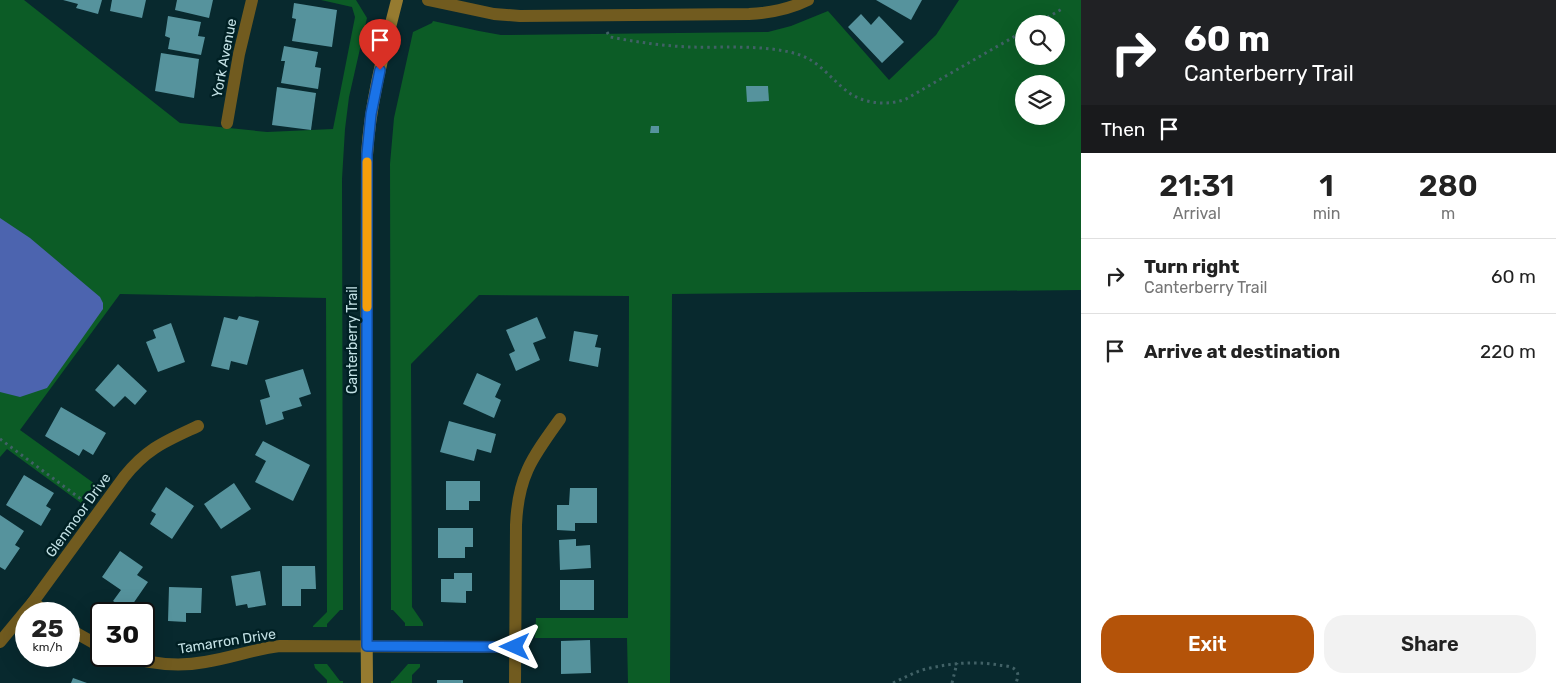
<!DOCTYPE html>
<html lang="en">
<head>
<meta charset="utf-8">
<style>
  :root { --surface:#fff; --page:#f2f2f2; --text:#222; --muted:#767676; --line:#e0e0e0; --accent:#b45309 }
  body { margin:0; font-family:Rubik,sans-serif; background:var(--page); color:var(--text); height:100vh; display:flex; flex-direction:column; font-size:19px; white-space:nowrap }
  * { box-sizing:border-box; margin:0 }
  p { font-size:16px; color:var(--muted) }
  .icon { flex:none; width:28px; height:28px; fill:none; stroke:currentColor; stroke-width:2; stroke-linecap:round; stroke-linejoin:round }
  .map { position:relative; flex:1; overflow:hidden }
  .drawer { display:flex; flex-direction:column; background:var(--surface); width:475px }
  .drawer>* { flex:none }
  .banner { background:#202124; color:#fff; overflow:hidden }
  .controls { position:absolute; left:1015px; top:15px; display:grid; gap:10px }
  .controls a { display:grid; place-items:center; width:50px; height:50px; border-radius:50%; background:var(--surface); box-shadow:0 5px 20px #0002; font-size:25px }
  .speed { position:absolute; left:15px; top:602px; display:flex; gap:10px; font-size:25px; font-weight:700; text-align:center }
  .speed>* { display:grid; place-content:center; width:65px; height:65px; border-radius:50%; background:var(--surface); box-shadow:0 5px 20px #0002; line-height:1 }
  .speed small { font-size:12px; font-weight:400 }
  .speed .limit { border:2px solid #111; border-radius:8px; background:#fff; color:#111 }
  .pin { position:absolute; display:grid; place-items:center; width:42px; height:42px; color:#fff; margin:-51px -21px; border-radius:50% 50% 50% 0; rotate:-45deg; box-shadow:0 0 5px #0007 }
  .pin .icon { rotate:45deg }
  .me { position:absolute; width:55px; margin:-28px; rotate:270deg; stroke-linejoin:round; filter:drop-shadow(0 0 4px #0008) }
  .turn { display:flex; align-items:center; gap:18px; height:105px; padding:0 20px; font-size:22px }
  .turn .icon { width:65px; height:65px; stroke-width:2.5 }
  .turn b { display:block; font-size:35px; line-height:42px }
  .then { display:flex; align-items:center; height:48px; padding:0 20px; background:#0003; gap:10px; font-size:19px }
  .eta { display:flex; justify-content:space-evenly; align-items:center; height:85px; text-align:center }
  .eta b { font-size:30px; font-weight:600; line-height:35px }
  .cta { display:flex; gap:10px; margin-top:auto; padding:10px 20px }
  .cta a { flex:1; height:58px; border-radius:20px; background:var(--accent); color:#fff; font-size:20px; font-weight:600; line-height:58px; text-align:center }
  .cta a+a { background:var(--page); color:var(--text) }
  ul { padding:0; list-style:none }
  li { display:flex; align-items:center; gap:15px; height:75px; padding:0 20px; border-top:1px solid var(--line) }
  li div { flex:1 }
  li b { display:block; font-size:19px }
  li em { font-style:normal }
  main { display:flex; flex:1; min-height:0 }
  .map>svg:first-child { display:block }
</style>
</head>
<body>
<main>
<div class="map">
<svg width="1081" height="683" viewBox="0 0 1081 683">
  <rect width="100%" height="100%" fill="#08292e"/>
  <g fill="#0c5c26" fill-rule="evenodd">
    <path d="M0,0H24L180,123L267,132L333,129L355,17L352,7L321,0H356L367,18L349,97L345,129L342,179L343,610H340L327,624V627H313V626L327,612L326,298L120,294L20,430L95,484L81,503L7,449L0,457Z"/>
    <path d="M959,0H1081V290L672,294L670,683H628L627,638H535L536,618H628L629,296L479,295L411,364L412,607L423,623V626H405V623L393,610H391L390,164L394,118L413,32L432,23L433,21L479,31L501,35L768,32L791,26L828,11L889,80L936,35ZM1024,24H1056V56H1024ZM1024,84H1056V116H1024Z"/>
    <path d="M314,664H327L340,681H343V683H327V680L315,668Z"/>
    <path d="M408,664H420V667L412,675V683H391V681H393Z"/>
  </g>
  <path fill="#4c64af" d="M0,218L30,238L100,297L103,303V309L47,388L20,397L0,392Z"/>
  <g fill="#56939d">
    <path d="M63,0H102L98,14L76,8L78,4Z"/>
    <path d="M112,0H146L142,18L110,11Z"/>
    <path d="M177,0H213L209,18L175,10Z"/>
    <path d="M876,0H922L911,20Z"/>
    <path d="M294,3L337,10L332,47L292,41L296,19L292,18Z"/>
    <path d="M861,14L871,25L879,16L904,42L882,63L848,27Z"/>
    <path d="M168,16L201,22L198,36L205,37L201,55L168,49L170,38L165,36Z"/>
    <path d="M284,46L318,52L315,67L321,68L318,89L281,83L285,61H281Z"/>
    <path d="M161,53L199,59L194,98L155,91Z"/>
    <path d="M746,86H768L769,101L747,102Z"/>
    <path d="M277,87L316,93L311,130L272,125Z"/>
    <path d="M651,126H659V133H650Z"/>
    <path d="M239,316L259,321L247,365L231,361L229,370L211,366L224,317L237,320Z"/>
    <path d="M537,317L546,338L533,343L540,360L516,371L509,354L515,351L506,330Z"/>
    <path d="M171,323L185,362L158,372L146,342L156,338L153,330Z"/>
    <path d="M574,331L598,335L595,347L601,348L598,367L569,361Z"/>
    <path d="M118,364L147,391L135,405L125,396L114,407L95,390Z"/>
    <path d="M303,369L311,394L299,398L302,406L282,412L284,419L266,425L260,400L270,397L265,380Z"/>
    <path d="M477,373L501,384L495,397L501,400L494,418L463,404Z"/>
    <path d="M61,407L106,433L93,455L83,449L79,456L45,436Z"/>
    <path d="M449,421L496,434L491,453L477,449L474,461L440,452Z"/>
    <path d="M263,441L310,465L293,501L255,482L266,461L255,455Z"/>
    <path d="M24,475L54,493L46,506L51,509L41,526L6,505Z"/>
    <path d="M446,481H480V501H469V510H446Z"/>
    <path d="M234,483L251,509L221,529L204,504Z"/>
    <path d="M166,487L194,506L172,539L150,524L156,514L151,511Z"/>
    <path d="M570,488H597V523H575V531L557,530V505H569Z"/>
    <path d="M0,515L24,531L15,545L20,548L5,570L0,567Z"/>
    <path d="M438,528H473V547H465V558H438Z"/>
    <path d="M576,539V546L590,545L591,568L560,570L559,540Z"/>
    <path d="M120,551L143,567L137,575L148,582L128,611L113,601L121,590L102,577Z"/>
    <path d="M282,566H315L316,589H301V606H282Z"/>
    <path d="M260,571L266,605L248,608L247,604L236,606L231,576Z"/>
    <path d="M454,573H472V591H466V603L441,602V579H454Z"/>
    <rect x="560" y="580" width="34" height="30"/>
    <path d="M169,587L202,588L201,613H186V622L168,621Z"/>
    <path d="M590,640L591,673L561,674V641Z"/>
    <path d="M73,678L87,683H71Z"/>
    <rect x="437" y="680" width="26" height="3"/>
  </g>
  <g fill="none" stroke-linecap="round" stroke-linejoin="round">
    <g stroke="#416166" stroke-width="3" stroke-dasharray="2.5 4" stroke-linecap="butt">
      <path d="M1036,24L1062,9"/>
      <path d="M607,32L610,37C637,42 663,46 690,47C724,48 767,44 800,55C820,62 832,80 848,92C864,104 888,106 906,99L1024,31"/>
      <path d="M0,439L85,502"/>
      <path d="M893,683C904,678 914,672 926,669C951,663 974,661 999,665C1005,666 1014,666 1017,672C1019,675 1017,680 1016,683"/>
      <path d="M952,683L957,663"/>
    </g>
    <g stroke="#715b1f" stroke-width="12">
      <path d="M428,0L494,14L520,16L749,14C770,13 788,10 808,0"/>
      <path d="M227,123L239,54L252,0"/>
      <path d="M33,602L48,614"/>
      <path d="M69,629L101,647"/>
      <path d="M0,642L33,602L124,477C147,448 166,441 198,426"/>
      <path d="M125,656C151,664 178,667 205,662C231,658 254,649 280,646L515,647"/>
      <path d="M515,683L516,525C518,476 532,458 560,419"/>
    </g>
    <path stroke="#967b30" stroke-width="12" d="M367,683L366,559L367,155C370,102 384,51 397,0"/>
  </g>
  <g fill="none" stroke-linecap="round" stroke-linejoin="round">
    <defs>
      <path id="route" d="M380,70L371,114L367,154V646L515,647"/>
    </defs>
    <use href="#route" stroke="#114b97" stroke-width="12"/>
    <use href="#route" stroke="#1a73e8" stroke-width="9"/>
    <path stroke="#f59e0b" stroke-width="9" d="M367,307V162"/>
  </g>
  <g text-anchor="middle" stroke-width="5" stroke-linejoin="round" paint-order="stroke">
    <g font-size="14" fill="#c3e1e5" stroke="#002024">
      <text transform="translate(224 58) rotate(-79)" y="5">York Avenue</text>
      <text transform="translate(352 340) rotate(-90)" y="5">Canterberry Trail</text>
      <text transform="translate(78 515) rotate(-54)" y="5">Glenmoor Drive</text>
      <text transform="translate(227 641) rotate(-9)" y="5">Tamarron Drive</text>
    </g>
  </g>
</svg>
<div class="controls">
<a><svg class="icon" aria-label="search" viewBox="0 0 24 24"><circle cx="10" cy="10" r="6"/><path d="M15 15l6 6"/></svg></a>
<a><svg class="icon" aria-label="layers" viewBox="0 0 24 24"><path d="M12 4l9 5-9 5-9-5zM3 14l9 5 9-5"/></svg></a>
</div>
<div class="speed"><div>25<small>km/h</small></div><div class="limit">30</div></div>
<div class="pin" style="left:380px;top:70px;background:#d93025"><svg class="icon" aria-label="arrive" viewBox="0 0 24 24"><path d="M6 21V4h12l-3 4 3 4H6"/></svg></div>
<svg class="me" style="left:515px;top:647px" viewBox="-20 -20 40 40"><path d="M0-17L14 15 0 8-14 15z" fill="#1a73e8" stroke="#fff" stroke-width="4"/></svg>
</div>
<section class="drawer">
<div class="banner">
<div class="turn"><svg class="icon" aria-label="right" viewBox="0 0 24 24"><path d="M7 20v-9h11M14 6l5 5-5 5"/></svg><div><b>60 m</b>Canterberry Trail</div></div>
<div class="then">Then<svg class="icon" aria-label="arrive" viewBox="0 0 24 24"><path d="M6 21V4h12l-3 4 3 4H6"/></svg></div>
</div>
<div class="eta">
<div><b>21:31</b><p>Arrival</p></div>
<div><b>1</b><p>min</p></div>
<div><b>280</b><p>m</p></div>
</div>
<ul>
<li><svg class="icon" aria-label="right" viewBox="0 0 24 24"><path d="M7 20v-9h11M14 6l5 5-5 5"/></svg><div><b>Turn right</b><p>Canterberry Trail</p></div><em>60 m</em></li>
<li><svg class="icon" aria-label="arrive" viewBox="0 0 24 24"><path d="M6 21V4h12l-3 4 3 4H6"/></svg><div><b>Arrive at destination</b></div><em>220 m</em></li>
</ul>
<div class="cta"><a>Exit</a><a>Share</a></div>
</section>
</main>
</body>
</html>
